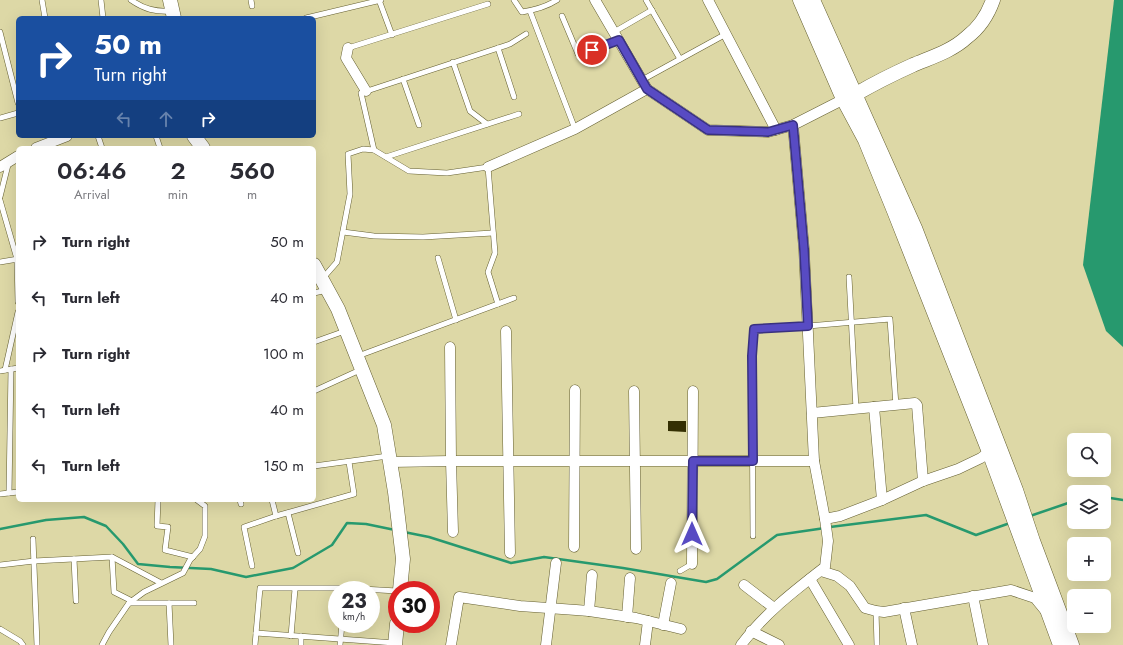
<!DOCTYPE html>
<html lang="en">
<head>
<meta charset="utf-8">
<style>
  :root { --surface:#fff; --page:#f2f2f3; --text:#2b2b33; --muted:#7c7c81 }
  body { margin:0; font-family:Jost,sans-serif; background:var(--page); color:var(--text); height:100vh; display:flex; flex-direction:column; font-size:15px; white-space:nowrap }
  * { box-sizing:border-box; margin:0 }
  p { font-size:13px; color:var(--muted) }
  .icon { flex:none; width:22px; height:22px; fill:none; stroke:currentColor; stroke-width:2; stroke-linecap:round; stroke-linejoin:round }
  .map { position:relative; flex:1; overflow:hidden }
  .sheet { position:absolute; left:16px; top:146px; width:300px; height:356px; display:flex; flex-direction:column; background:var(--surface); border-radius:6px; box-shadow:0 4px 16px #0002 }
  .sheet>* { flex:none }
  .banner { position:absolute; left:16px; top:16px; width:300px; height:122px; border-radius:6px; box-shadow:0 4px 16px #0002; background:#1a4fa0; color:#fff; overflow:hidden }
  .controls { position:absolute; left:1067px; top:433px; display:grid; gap:8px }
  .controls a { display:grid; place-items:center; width:44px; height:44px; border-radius:6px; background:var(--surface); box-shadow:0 4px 16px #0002; font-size:20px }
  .speed { position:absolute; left:328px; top:581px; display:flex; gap:8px; font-size:20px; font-weight:700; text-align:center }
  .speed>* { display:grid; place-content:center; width:52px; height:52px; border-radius:50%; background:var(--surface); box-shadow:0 4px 16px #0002; line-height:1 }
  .speed small { font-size:10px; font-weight:400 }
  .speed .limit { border:6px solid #d22; background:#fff; color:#111 }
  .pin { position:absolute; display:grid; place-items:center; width:34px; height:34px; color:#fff; margin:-17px; border:2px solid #fff; border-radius:50%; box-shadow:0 1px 4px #0007 }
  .me { position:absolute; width:44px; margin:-22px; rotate:0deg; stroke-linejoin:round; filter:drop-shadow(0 0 3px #0008) }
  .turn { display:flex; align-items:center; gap:14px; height:84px; padding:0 12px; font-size:18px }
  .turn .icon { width:52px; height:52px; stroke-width:2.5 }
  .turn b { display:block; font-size:28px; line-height:34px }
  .lanes { display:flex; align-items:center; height:38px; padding:0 12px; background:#0003; justify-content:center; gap:20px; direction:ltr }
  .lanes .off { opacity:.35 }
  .eta { display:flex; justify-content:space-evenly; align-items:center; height:68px; text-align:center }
  .eta b { font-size:24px; font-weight:600; line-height:28px }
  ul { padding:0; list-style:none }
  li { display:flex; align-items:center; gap:12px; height:56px; padding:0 12px }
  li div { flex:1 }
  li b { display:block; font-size:15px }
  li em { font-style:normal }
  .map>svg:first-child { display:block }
</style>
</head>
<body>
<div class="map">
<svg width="1123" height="645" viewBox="0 0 1123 645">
  <rect width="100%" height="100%" fill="#ddd8a6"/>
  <path fill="#27996e" d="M1114,0H1123V347L1106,331L1083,265Z"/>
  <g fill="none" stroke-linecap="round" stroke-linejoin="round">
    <g stroke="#27996e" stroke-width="2.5">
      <path d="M1104,497L1123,500"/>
      <path d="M1030,516L1074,501"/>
      <path d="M830,527L926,515L976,535L1010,523"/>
      <path d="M0,529L46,520L84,517L106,526L123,544L138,564L170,567L211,569L246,577L293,568L332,545L347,523L366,524L395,530"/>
      <path d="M404,532L429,537L511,563L544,557L623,568L706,582L717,579L777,535L825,528"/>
    </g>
  </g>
  <path fill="#342f03" d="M668,421H686V432L668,431Z"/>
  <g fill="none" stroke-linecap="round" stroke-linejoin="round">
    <defs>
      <g id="lane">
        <path d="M42,0L45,18"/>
        <path d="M101,0L103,18"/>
        <path d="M131,0C144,9 155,12 171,11"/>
        <path d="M251,0L252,6"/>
        <path d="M379,0L392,35"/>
        <path d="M514,0L522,12C535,10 546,7 557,0"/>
        <path d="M646,0L680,59"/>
        <path d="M530,11L575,129"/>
        <path d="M562,16L578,54L619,40"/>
        <path d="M306,18L381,0"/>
        <path d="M0,32L18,103"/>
        <path d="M614,32L652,10"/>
        <path d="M348,48L488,4"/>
        <path d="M498,48L514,97"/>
        <path d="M453,62L470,111L487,124"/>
        <path d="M403,79L419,125"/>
        <path d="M642,80L726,34"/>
        <path d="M0,118L18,113"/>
        <path d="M98,136L102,148"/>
        <path d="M156,136L160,148"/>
        <path d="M374,150L361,93L510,44L526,34"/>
        <path d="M386,157L519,114"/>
        <path d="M0,197L8,165V163"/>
        <path d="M0,200L17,259L18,302"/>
        <path d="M343,232L374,236L423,237L493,233"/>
        <path d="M438,258L456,320"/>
        <path d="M0,262L18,259"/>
        <path d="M849,277L856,409"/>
        <path d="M323,278L337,262L350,194L348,154L363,149L374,150L409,171L447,173L488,167L495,253L488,272L498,304"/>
        <path d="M314,293L327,290"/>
        <path d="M314,342L345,331"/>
        <path d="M358,356L514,298"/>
        <path d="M5,370L18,312"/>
        <path d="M0,371L18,368"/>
        <path d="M314,391L360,370"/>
        <path d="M314,466L388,456"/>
        <path d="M9,493L11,369"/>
        <path d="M0,494L18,492"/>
        <path d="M158,500L157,526L168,527L165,550L193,557"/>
        <path d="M240,500L241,504"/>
        <path d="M272,500L276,516"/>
        <path d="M288,513L298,553"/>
        <path d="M753,536L752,356L753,329L808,326L890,319L896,406"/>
        <path d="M33,539L37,645"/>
        <path d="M112,557L114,592L132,601"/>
        <path d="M74,559L76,601"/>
        <path d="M0,565L34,561L112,557L161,583"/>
        <path d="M252,566L244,527L276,516L354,494L349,462"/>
        <path d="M680,571L692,564"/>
        <path d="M129,603H194"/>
        <path d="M169,603L171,645"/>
        <path d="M876,611L877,645"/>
        <path d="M0,629L20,641L23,645"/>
        <path d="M256,633L395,643"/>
        <path d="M291,636L295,589"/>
        <path d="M102,645L109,632L129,603L144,592L183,573L190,560L200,549L205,536V506L197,500"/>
        <path d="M255,645L260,588H345L397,591"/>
        <path d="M301,645V636"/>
        <path d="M340,645L342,624"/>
      </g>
      <g id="street">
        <path d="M595,0L647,89L708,130L768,132L793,125"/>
        <path d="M708,0L776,130"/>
        <path d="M348,48L346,58L366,91"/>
        <path d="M36,148L67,136"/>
        <path d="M0,167L18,156"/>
        <path d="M488,167L575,129L647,89"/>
        <path d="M506,331L510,553"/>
        <path d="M450,347L451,461L453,532"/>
        <path d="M634,391L636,549"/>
        <path d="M874,407L882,500"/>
        <path d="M812,413L915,403L917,405L923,481"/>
        <path d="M390,462L451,461H814"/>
        <path d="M825,519L840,516L882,500L923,481L958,469L981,458L994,448"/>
        <path d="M574,547L575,390"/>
        <path d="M692,564L693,391"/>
        <path d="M821,571L837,576L850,586L865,608L876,611L884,612L1011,590L1035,598L1044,609"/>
        <path d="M810,579L849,645"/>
        <path d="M744,585L774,608"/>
        <path d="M973,596L983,645"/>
        <path d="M904,608L912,645"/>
        <path d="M589,611L592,575"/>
        <path d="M627,617L630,578"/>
        <path d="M663,625L671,583"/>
        <path d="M751,631L779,645"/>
        <path d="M451,645L459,597L520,606L576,610L589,611L636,618L681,629"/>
        <path d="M546,645L556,563"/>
        <path d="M645,645L648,621"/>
        <path d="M741,645C764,614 794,591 825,567L828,541L825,519L814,461L804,249L793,125L848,97"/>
      </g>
      <g id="secondary">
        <path d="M170,0L174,18"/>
        <path d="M800,0L843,99L865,140L894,211L989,452L1060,645"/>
        <path d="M813,0L915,228L1016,490L1033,541L1072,645"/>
        <path d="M856,94C875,83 893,74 913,65C932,57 952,51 967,37C979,28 988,14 993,0"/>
        <path d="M194,136L203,148"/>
        <path d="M314,265L338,309L384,425L395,492L403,559L400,590"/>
        <path d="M395,645L397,624"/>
      </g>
    </defs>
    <use href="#lane" stroke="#645f31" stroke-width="6"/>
    <use href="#street" stroke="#645f31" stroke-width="11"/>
    <use href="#secondary" stroke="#645f31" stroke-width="15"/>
    <use href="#lane" stroke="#fff" stroke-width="5"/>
    <use href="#street" stroke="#fff" stroke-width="10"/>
    <use href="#secondary" stroke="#fff" stroke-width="14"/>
  </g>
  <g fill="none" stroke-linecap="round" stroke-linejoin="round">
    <defs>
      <path id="route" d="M592,50L619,40L647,89L708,130L768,132L793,125L804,249L808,326L754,329L752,356L753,461H693L692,534"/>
    </defs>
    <use href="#route" stroke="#39317f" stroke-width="10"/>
    <use href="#route" stroke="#584bc3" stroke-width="7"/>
  </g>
</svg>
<div class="controls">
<a><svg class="icon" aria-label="search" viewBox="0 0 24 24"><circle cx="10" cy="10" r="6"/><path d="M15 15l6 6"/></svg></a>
<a><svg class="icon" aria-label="layers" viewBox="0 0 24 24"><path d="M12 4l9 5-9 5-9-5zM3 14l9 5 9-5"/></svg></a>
<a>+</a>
<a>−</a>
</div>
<div class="speed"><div>23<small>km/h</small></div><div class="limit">30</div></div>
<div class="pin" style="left:592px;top:50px;background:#d93025"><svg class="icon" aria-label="arrive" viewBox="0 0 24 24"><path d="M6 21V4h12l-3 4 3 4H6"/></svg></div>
<svg class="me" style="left:692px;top:534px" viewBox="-20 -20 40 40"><path d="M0-17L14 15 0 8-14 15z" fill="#584bc3" stroke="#fff" stroke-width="4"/></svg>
<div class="banner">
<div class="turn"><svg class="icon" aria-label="right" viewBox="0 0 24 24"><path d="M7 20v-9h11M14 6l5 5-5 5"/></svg><div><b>50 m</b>Turn right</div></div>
<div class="lanes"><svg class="icon off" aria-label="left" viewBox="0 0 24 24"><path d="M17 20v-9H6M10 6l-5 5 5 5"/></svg><svg class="icon off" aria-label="ahead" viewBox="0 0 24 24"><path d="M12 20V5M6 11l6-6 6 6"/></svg><svg class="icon" aria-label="right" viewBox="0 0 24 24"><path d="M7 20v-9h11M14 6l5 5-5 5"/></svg></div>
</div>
<section class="sheet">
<div class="eta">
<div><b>06:46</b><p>Arrival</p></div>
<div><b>2</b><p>min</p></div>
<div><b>560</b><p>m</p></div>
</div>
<ul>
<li><svg class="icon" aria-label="right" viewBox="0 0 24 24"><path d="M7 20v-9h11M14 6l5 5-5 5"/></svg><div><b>Turn right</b></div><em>50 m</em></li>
<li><svg class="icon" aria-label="left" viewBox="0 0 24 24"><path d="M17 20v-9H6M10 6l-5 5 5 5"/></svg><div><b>Turn left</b></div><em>40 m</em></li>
<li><svg class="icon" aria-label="right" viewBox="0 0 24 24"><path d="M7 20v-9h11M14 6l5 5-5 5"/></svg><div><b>Turn right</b></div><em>100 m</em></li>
<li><svg class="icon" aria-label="left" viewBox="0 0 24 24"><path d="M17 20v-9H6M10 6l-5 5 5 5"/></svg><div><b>Turn left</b></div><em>40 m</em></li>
<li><svg class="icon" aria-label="left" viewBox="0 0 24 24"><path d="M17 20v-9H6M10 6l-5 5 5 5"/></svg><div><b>Turn left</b></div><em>150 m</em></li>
</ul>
</section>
</div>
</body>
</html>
